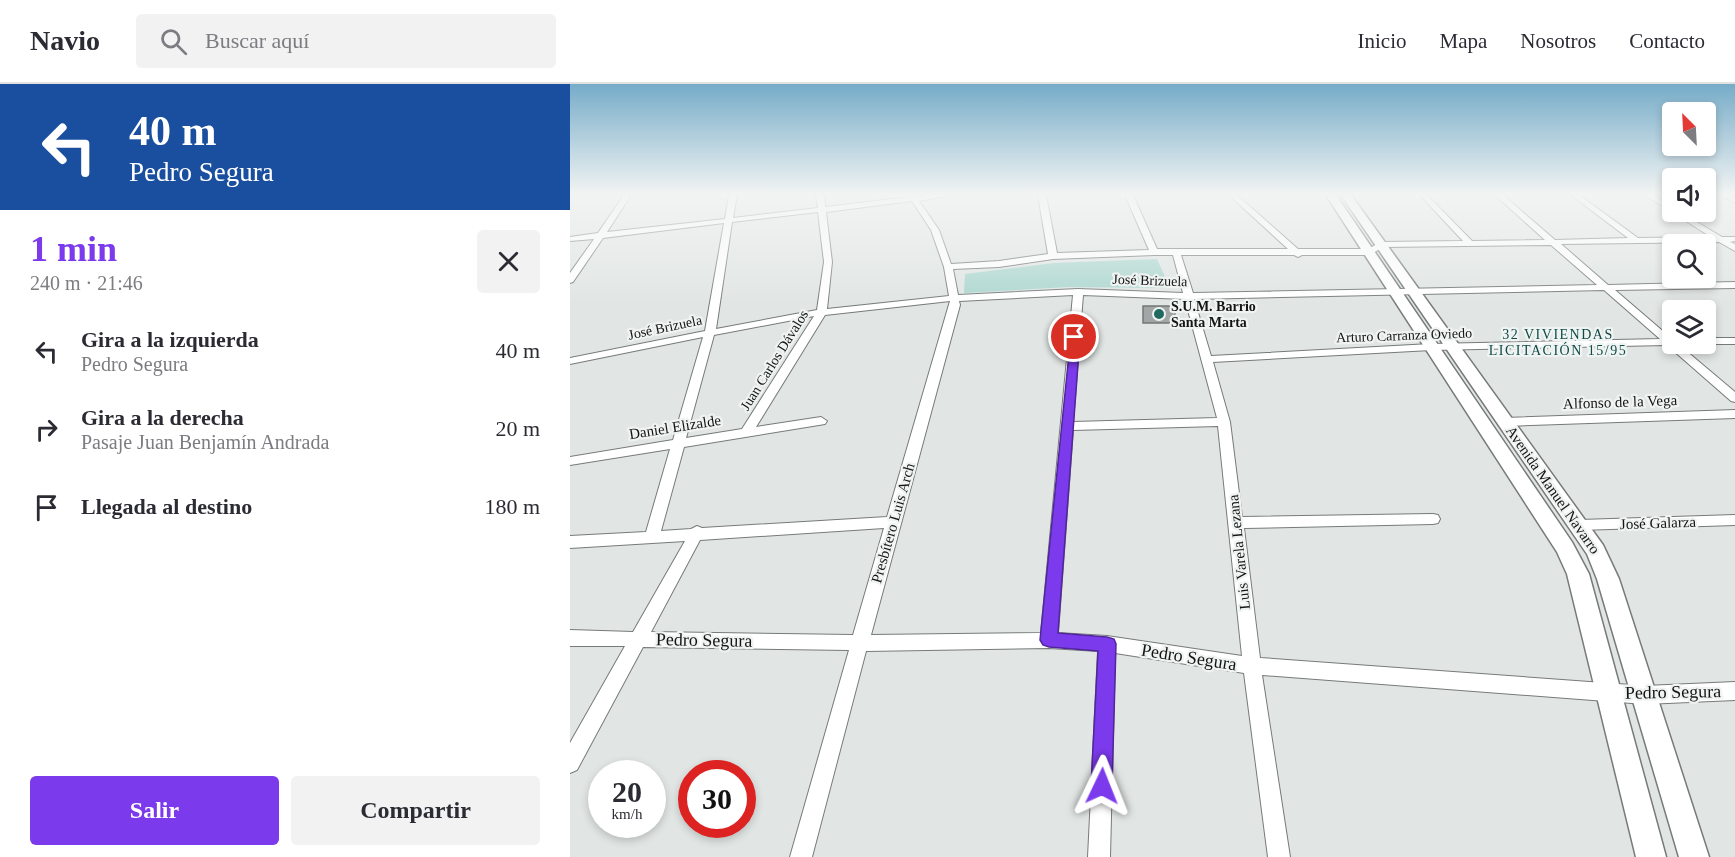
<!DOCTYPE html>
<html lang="es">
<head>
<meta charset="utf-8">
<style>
  :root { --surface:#fff; --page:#f2f2f3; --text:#2b2b33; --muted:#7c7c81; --line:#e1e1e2; --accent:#7c3aed }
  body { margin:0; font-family:"Times New Roman",serif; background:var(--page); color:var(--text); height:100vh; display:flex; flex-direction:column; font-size:22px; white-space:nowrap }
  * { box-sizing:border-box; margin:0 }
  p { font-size:20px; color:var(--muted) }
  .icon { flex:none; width:33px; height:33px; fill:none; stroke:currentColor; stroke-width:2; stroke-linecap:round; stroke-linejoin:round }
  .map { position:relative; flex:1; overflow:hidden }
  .sheet { display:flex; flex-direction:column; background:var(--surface); width:570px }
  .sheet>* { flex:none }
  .hud { background:#1a4fa0; color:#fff; overflow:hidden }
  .needle { width:39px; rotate:336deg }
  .fabs { position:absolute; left:1092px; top:18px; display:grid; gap:12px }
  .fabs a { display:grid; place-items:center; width:54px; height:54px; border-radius:6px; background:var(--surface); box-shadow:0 3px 9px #0003; font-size:30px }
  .speed { position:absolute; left:18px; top:676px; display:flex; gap:12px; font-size:30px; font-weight:700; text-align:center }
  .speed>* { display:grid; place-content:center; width:78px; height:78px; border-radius:50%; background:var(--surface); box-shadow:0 3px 9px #0003; line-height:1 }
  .speed small { font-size:15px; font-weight:400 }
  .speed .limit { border:9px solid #d22; background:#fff; color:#111 }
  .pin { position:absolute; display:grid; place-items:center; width:51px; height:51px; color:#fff; margin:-26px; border:3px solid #fff; border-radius:50%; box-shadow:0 2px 6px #0007 }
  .me { position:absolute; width:66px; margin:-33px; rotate:2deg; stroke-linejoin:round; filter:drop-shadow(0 0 4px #0008) }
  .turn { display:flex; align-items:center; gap:21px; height:126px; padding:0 30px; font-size:27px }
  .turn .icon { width:78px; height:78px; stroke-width:2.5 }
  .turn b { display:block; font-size:42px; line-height:51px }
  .round { display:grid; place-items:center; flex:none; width:63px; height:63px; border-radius:6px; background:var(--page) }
  .overview { display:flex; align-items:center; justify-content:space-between; height:102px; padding:0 30px }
  h1 { font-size:36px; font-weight:800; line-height:45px; color:var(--accent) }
  .primary-button { display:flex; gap:12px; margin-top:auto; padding:12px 30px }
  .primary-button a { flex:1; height:69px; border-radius:6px; background:var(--accent); color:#fff; font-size:24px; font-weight:800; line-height:69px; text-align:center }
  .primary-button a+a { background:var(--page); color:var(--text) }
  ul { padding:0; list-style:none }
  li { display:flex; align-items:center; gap:18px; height:78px; padding:0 30px }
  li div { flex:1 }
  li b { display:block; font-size:22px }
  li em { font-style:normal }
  header { display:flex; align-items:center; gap:36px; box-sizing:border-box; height:84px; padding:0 30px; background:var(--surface); border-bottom:2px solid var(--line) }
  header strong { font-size:28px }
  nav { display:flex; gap:33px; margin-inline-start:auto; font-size:21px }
  .search { width:420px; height:54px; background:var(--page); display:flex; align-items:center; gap:15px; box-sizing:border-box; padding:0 21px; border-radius:6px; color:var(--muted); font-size:22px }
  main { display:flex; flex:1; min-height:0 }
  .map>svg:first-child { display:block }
</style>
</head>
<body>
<header>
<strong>Navio</strong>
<div class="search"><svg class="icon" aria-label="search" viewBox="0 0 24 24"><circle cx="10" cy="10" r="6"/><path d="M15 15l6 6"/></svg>Buscar aquí</div>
<nav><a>Inicio</a><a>Mapa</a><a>Nosotros</a><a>Contacto</a></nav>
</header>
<main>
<section class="sheet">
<div class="hud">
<div class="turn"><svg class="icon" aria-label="left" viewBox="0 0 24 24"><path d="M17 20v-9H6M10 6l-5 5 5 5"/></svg><div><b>40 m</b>Pedro Segura</div></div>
</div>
<div class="overview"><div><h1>1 min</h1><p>240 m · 21:46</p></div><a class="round"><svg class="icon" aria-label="close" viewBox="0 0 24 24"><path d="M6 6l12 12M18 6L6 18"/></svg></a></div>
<ul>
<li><svg class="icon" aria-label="left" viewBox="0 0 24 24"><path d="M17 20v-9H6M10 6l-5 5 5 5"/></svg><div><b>Gira a la izquierda</b><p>Pedro Segura</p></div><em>40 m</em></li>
<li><svg class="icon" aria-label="right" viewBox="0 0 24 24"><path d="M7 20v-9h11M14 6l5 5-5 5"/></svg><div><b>Gira a la derecha</b><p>Pasaje Juan Benjamín Andrada</p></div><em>20 m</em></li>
<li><svg class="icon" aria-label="arrive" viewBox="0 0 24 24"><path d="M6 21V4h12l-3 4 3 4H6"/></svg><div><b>Llegada al destino</b></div><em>180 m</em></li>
</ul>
<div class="primary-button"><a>Salir</a><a>Compartir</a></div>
</section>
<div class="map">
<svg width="1165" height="773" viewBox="0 0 1165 773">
  <rect width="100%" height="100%" fill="#e1e6e5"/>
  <path fill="#add7d0" d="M587,175L600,204L498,203L394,209L395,190L484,179Z"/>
  <path fill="#a2a6a6" stroke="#737776" stroke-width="1.5" d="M573,222H604L606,239H573Z"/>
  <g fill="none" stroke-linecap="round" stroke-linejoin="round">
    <defs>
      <g id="minor">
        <path d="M54,111H61L37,148L155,135L159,111H167L163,134L248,124L246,111H254L255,123L339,113L338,111H381L349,117L369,146L381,180L429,177L478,170L468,111H476L487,169L579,166L555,111H563L587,165H718L659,111H667L728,165H798L811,158L893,157L850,111H857L902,157L975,156L925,111H933L985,156L1058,154L1001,111H1009L1068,154L1141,153L1075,111H1084L1102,123V128H1110L1152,153H1165V157L1160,158L1165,160V167L1149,158L991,160L1038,201L1165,198V204L1045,206L1102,255V260H1108L1165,308V318L1161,317L1097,261L861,266L643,278L660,338L672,433L863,430L868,431L870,435L868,439L863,440L674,444L690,574L1075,602L1165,598V616L1075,620L692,591L720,773H698L674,589L545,569L540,773H518L528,567L479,564L296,567L242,773H220L279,566L73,563L7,686L0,689V659L55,562H0V546L63,548L115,457L0,464V452L76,448L100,365L0,381V373L103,356L133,253L0,280V274L135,247L154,139L33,154L3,198L0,199V189L24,155L0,157V153L28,149ZM342,117L361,146L374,183L379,212L257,225L262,178L256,128ZM248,128L254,178L247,226L146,245L162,138ZM981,161L1027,201L623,209L611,171H724L728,173L732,171H800L813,163ZM584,171H603L613,209L508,205L388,211L383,185L429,183L483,175ZM1034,206L1090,255L861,260L641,272L624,215ZM503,211L471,549L301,551L390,221L389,217ZM513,211L615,215L647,334L503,338ZM380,217L317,433L132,444L127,442L121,445L91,447L114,363L255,340L257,337L251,333L186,343L255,231ZM244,232L172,345L116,354L144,251ZM648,342L672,572L537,552L488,549L503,346ZM314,444L283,551L81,548L130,456Z"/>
        <path d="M1151,111H1160L1165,114V119Z"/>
        <path d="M1136,254H1165V260H1133H1136Z"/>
        <path d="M1165,326V334L935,342L929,338L935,334Z"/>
        <path d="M1165,431V441L1010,446L1005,445L1003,441L1005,437L1010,436Z"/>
      </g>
      <g id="secondary">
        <path d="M756,111H766L1002,458L1019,490L1096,773H1066L997,490L987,468Z"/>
        <path d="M771,111H781L1033,461L1049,495L1139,773H1109L1027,495L1017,470Z"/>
      </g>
    </defs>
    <use href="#minor" stroke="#767a79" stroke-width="2"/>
    <use href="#secondary" stroke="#767a79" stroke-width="3"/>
    <use href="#minor" fill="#fff" fill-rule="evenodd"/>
    <use href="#secondary" fill="#fff" fill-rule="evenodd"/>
  </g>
  <linearGradient id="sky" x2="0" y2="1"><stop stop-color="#76acc8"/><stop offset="0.5" stop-color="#f2f4f3"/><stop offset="1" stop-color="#f2f4f3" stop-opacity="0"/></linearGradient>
  <rect width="1165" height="220" fill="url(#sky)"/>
  <path fill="#7c3aed" stroke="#51269a" stroke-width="1.5" d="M501,250L510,253L488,549L537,553L544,555L546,560L542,702L539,710L532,713L524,710L521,702L528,567L479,563L473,561L470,556Z"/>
  <circle fill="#216a62" stroke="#eff3f2" stroke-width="2" cx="589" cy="230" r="6"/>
  <g text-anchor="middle" stroke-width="4.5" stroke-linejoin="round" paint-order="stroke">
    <g font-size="14" fill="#131514" stroke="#eff3f2">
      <text transform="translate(580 196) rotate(2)" y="5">José Brizuela</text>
      <text transform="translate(95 243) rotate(-12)" y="5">José Brizuela</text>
      <text transform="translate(834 251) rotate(-2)" y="5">Arturo Carranza Oviedo</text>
      <text transform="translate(204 276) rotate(-58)" y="5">Juan Carlos Dávalos</text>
    </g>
    <g font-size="14" font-weight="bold" fill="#131514" stroke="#eff3f2" text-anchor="start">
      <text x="601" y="227">S.U.M. Barrio<tspan x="601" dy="16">Santa Marta</tspan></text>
    </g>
    <g font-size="14" letter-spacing="1.5" fill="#0e4b44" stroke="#eff3f2">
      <text x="988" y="255">32 VIVIENDAS<tspan x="988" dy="16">LICITACIÓN 15/95</tspan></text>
    </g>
    <g font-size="15" fill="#131514" stroke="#eff3f2">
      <text transform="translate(1050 318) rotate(-2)" y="5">Alfonso de la Vega</text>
      <text transform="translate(105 343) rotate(-9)" y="5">Daniel Elizalde</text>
      <text transform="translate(983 406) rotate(55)" y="5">Avenida Manuel Navarro</text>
      <text transform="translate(323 439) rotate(-74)" y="5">Presbítero Luis Arch</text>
      <text transform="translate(1088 439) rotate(-2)" y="5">José Galarza</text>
      <text transform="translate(669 468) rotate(-96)" y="5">Luis Varela Lezana</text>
    </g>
    <g font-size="18" fill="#131514" stroke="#eff3f2">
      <text transform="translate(134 556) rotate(1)" y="6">Pedro Segura</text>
      <text transform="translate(619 573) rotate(9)" y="6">Pedro Segura</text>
      <text transform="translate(1103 608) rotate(-1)" y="6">Pedro Segura</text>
    </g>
  </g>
</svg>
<div class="fabs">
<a><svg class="needle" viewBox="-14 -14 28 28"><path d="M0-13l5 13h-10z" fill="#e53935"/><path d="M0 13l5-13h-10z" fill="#7c7c81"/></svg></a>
<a><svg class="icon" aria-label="sound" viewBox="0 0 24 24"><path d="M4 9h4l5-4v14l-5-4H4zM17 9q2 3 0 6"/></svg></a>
<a><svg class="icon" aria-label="search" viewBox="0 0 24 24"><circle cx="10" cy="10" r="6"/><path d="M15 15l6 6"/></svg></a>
<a><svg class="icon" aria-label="layers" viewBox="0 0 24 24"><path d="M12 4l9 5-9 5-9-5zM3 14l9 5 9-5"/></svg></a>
</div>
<div class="speed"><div>20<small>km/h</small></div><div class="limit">30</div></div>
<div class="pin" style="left:504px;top:253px;background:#d93025"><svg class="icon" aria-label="arrive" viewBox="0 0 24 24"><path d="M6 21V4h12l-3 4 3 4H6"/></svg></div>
<svg class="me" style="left:532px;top:702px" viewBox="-20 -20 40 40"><path d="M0-17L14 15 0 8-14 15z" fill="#7c3aed" stroke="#fff" stroke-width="4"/></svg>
</div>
</main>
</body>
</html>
